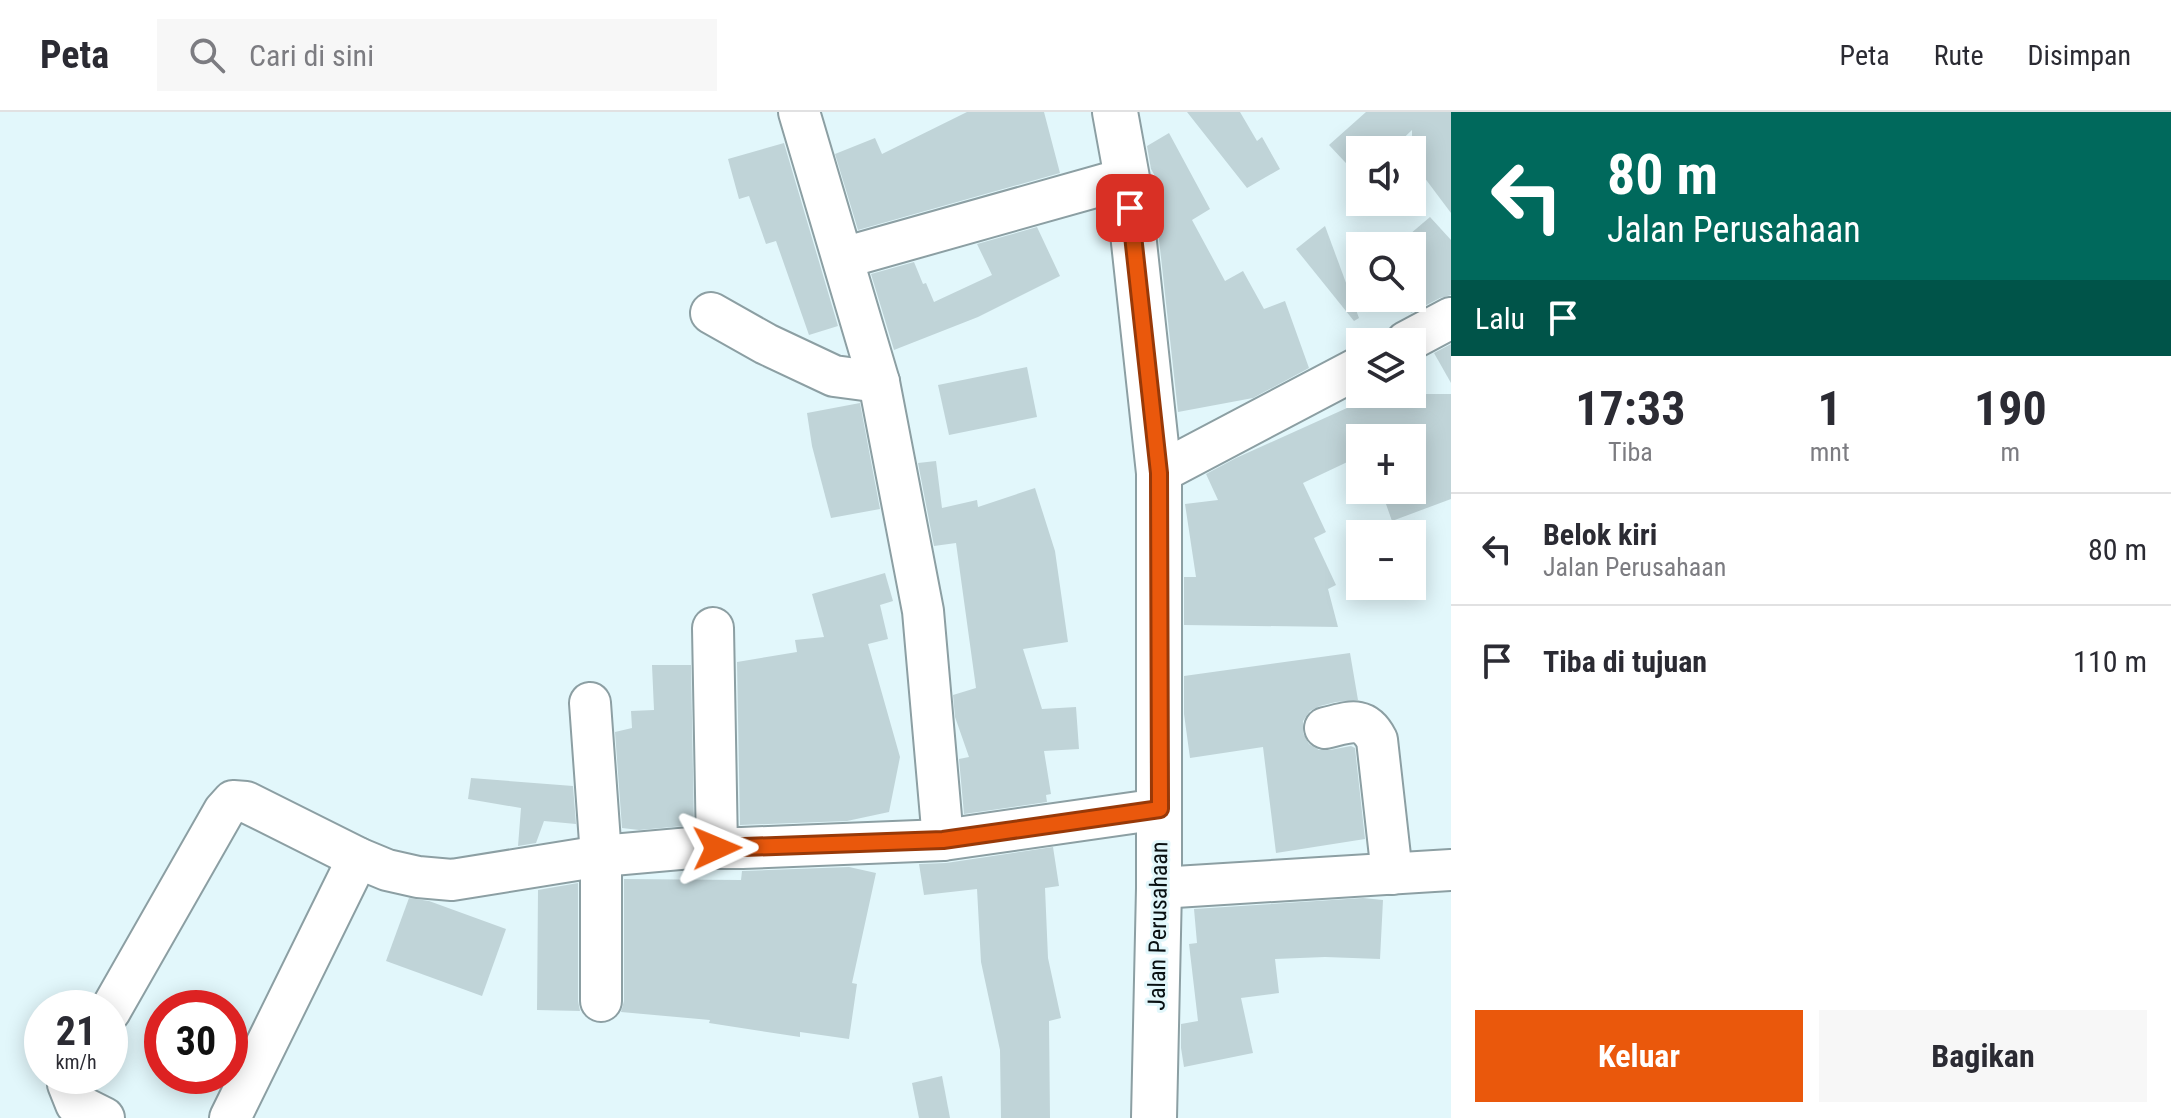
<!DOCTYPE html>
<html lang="id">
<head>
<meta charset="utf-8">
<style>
  :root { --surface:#fff; --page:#f7f7f7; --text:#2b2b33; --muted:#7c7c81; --line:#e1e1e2; --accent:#ea580c }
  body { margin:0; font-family:"Roboto Condensed",sans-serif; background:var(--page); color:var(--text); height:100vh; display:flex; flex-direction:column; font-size:30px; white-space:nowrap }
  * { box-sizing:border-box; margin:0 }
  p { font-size:26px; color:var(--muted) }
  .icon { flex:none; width:44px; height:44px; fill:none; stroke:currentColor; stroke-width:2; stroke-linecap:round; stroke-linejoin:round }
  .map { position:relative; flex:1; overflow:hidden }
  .side { display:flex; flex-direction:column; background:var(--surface); width:720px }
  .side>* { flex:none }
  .hud { background:#00695c; color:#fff; overflow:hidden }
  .fabs { position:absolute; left:1346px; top:24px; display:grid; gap:16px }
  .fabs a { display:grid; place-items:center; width:80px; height:80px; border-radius:0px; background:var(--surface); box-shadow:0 4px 20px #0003; font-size:40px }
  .speed { position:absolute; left:24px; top:878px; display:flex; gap:16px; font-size:40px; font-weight:700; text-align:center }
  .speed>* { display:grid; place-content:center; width:104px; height:104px; border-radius:50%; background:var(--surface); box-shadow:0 4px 20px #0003; line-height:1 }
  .speed small { font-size:20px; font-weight:400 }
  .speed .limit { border:12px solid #d22; background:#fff; color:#111 }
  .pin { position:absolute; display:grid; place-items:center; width:68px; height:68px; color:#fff; margin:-34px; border-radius:16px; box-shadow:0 4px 12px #0006 }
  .me { position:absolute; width:88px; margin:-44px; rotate:89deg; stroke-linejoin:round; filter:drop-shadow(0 0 6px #0008) }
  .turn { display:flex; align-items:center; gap:28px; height:168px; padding:0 24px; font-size:36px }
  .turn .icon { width:104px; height:104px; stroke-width:2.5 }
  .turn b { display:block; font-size:56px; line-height:68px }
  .then { display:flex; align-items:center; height:76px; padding:0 24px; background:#0003; gap:16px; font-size:30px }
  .eta { display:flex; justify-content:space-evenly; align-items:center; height:136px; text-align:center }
  .eta b { font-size:48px; font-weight:700; line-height:56px }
  .primary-button { display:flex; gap:16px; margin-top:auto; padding:16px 24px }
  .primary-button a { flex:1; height:92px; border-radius:0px; background:var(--accent); color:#fff; font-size:32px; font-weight:700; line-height:92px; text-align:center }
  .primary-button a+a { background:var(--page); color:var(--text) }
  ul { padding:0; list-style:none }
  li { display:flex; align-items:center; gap:24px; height:112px; padding:0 24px; border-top:2px solid var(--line) }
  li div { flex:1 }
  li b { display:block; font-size:30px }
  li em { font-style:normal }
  header { display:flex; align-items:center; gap:48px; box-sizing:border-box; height:112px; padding:0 40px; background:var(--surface); border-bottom:2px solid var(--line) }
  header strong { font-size:38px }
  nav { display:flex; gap:44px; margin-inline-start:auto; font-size:28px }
  .search { width:560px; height:72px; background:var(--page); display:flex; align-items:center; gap:20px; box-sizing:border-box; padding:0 28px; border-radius:0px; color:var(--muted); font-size:30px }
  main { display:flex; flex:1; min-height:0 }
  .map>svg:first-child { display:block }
</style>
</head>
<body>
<header>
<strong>Peta</strong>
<div class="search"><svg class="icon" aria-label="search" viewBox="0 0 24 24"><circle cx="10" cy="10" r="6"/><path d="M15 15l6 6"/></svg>Cari di sini</div>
<nav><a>Peta</a><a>Rute</a><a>Disimpan</a></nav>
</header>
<main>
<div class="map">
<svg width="1451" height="1006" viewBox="0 0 1451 1006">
  <rect width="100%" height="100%" fill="#e2f7fb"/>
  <g fill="#c0d4d8">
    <path d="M967,0H1044L1060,61L858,118L835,42L875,26L882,42Z"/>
    <path d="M1187,0H1240L1257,29L1262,25L1280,57L1247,76Z"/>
    <path d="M1366,0H1451V101L1412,49V18L1391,38H1360V66L1329,33Z"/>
    <path d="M1169,21L1210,97L1192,108L1225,169L1243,159L1264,197L1285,189L1309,256L1253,286L1178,300L1154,82L1164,80L1151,57L1147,34Z"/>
    <path d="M784,31L838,214L809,223L776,129L766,132L749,84L739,87L728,47Z"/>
    <path d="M1430,105L1451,128V183L1440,186L1411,201L1403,186H1412V134H1396Z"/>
    <path d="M1325,114L1359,206L1354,209L1296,137Z"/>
    <path d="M1037,115L1060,164L978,205L894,238L871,162L914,150L923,172L926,171L934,190L992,163L977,132Z"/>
    <path d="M1451,232V271L1434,241Z"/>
    <path d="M1027,255L1037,305L949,323L938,273Z"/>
    <path d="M1378,282H1451V387L1392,409L1381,378H1412V326H1360V344L1303,371L1326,420L1314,426L1336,473L1328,477L1338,515L1184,513V465H1196L1185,392L1218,388L1206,362L1236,346Z"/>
    <path d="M860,291L880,397L831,406L812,334L807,301Z"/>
    <path d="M936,349L942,396L977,388L978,395L1035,376L1055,439L1068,530L1023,537L1042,597L1076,595L1079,637L1044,639L1051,682L1046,683L1047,690L964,702L959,647L969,645L955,605L953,583L976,576L956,431L934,434L918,351Z"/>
    <path d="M885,461L893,489L880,493L888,527L868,532L900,645L889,700L847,709L740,713L737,550L797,540L795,528L824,525L812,482Z"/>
    <path d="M1350,541L1358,588L1336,590L1320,594L1310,599L1303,609V621L1309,632L1319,638H1330L1351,634L1355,636L1365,727L1276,741L1263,635L1190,646L1184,602V564Z"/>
    <path d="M652,553H691L694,713L639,718L622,716L615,620L632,616L631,599L654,598Z"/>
    <path d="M471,666L573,674L576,712L544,709L536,731L518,734L521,696L468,687Z"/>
    <path d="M1053,735L1059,774L1045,776L1048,846L1061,906L1049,909L1050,1006H1001L1000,938L981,850L977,777L924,783L919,752L946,751Z"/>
    <path d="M849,755L876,761L852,871L857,872L849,927L800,920V925L709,911L710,908L621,900L624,889V767L741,768L742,759Z"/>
    <path d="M578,771V889L580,899L537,898L538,778Z"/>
    <path d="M409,786L429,789L506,817L482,884L386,849Z"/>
    <path d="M1363,786L1383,788L1380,847L1325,845L1275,847L1279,881L1241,886L1253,941L1184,955L1181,936V912L1198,909L1189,832L1197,831L1194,797Z"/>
    <path d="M942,964L950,1006H919L912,971Z"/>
  </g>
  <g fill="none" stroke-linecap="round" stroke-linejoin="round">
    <defs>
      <g id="minor">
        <path d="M799,0L879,270L923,499L943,728"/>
        <path d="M843,146L1127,66"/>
        <path d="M711,201L766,232L834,264L879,270"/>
        <path d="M1406,230L1451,206"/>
        <path d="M1159,361L1360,255"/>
        <path d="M713,516L717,736"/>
        <path d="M590,591L601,744V889"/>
        <path d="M1325,616C1348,611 1364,602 1377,628L1392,762"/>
        <path d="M1159,776L1451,758"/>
        <path d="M110,899L224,699L233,689L246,690L358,746L387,758L418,765L452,768L601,744L691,736H742L943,728L1160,697"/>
        <path d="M73,964L68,972L76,992L104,1006"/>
        <path d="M230,1006L358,746"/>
      </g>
      <path id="secondary" d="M1115,0L1127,66L1159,361V776L1154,1006"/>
    </defs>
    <use href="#minor" stroke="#8c9fa3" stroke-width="44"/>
    <use href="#secondary" stroke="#8c9fa3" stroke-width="48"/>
    <use href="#minor" stroke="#fff" stroke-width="40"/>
    <use href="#secondary" stroke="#fff" stroke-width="44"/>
  </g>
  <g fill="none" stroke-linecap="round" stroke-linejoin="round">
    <defs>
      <path id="route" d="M717,736L943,728L1160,697L1159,361L1130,96"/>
    </defs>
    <use href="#route" stroke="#983908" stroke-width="20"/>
    <use href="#route" stroke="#ea580c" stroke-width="14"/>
  </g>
  <g text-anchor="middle" stroke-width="6" stroke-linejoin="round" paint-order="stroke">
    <g font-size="24" fill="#091012" stroke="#e2f7fb">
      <text transform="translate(1158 814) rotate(-89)" y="8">Jalan Perusahaan</text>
    </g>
  </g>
</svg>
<div class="fabs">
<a><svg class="icon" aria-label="sound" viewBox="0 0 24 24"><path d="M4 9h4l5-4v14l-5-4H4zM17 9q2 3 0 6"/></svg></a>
<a><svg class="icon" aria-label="search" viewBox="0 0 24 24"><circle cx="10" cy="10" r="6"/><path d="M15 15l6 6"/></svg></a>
<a><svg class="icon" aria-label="layers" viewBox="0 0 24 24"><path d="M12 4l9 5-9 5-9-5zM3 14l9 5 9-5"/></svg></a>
<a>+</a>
<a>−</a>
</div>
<div class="speed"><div>21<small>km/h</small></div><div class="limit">30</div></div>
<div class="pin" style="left:1130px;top:96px;background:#d93025"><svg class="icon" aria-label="arrive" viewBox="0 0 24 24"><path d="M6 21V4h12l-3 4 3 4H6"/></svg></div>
<svg class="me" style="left:717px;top:736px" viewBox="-20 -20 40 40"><path d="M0-17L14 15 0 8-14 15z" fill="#ea580c" stroke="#fff" stroke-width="4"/></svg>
</div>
<section class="side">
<div class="hud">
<div class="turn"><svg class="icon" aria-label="left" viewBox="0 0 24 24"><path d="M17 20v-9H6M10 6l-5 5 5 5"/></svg><div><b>80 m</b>Jalan Perusahaan</div></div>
<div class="then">Lalu<svg class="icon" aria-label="arrive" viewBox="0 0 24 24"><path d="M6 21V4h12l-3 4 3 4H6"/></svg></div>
</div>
<div class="eta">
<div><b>17:33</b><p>Tiba</p></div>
<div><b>1</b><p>mnt</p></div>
<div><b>190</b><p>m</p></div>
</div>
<ul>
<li><svg class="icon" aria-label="left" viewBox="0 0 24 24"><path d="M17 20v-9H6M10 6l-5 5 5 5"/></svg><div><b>Belok kiri</b><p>Jalan Perusahaan</p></div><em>80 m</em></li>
<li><svg class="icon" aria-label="arrive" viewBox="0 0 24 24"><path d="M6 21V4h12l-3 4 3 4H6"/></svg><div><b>Tiba di tujuan</b></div><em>110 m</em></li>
</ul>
<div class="primary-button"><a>Keluar</a><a>Bagikan</a></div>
</section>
</main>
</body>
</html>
